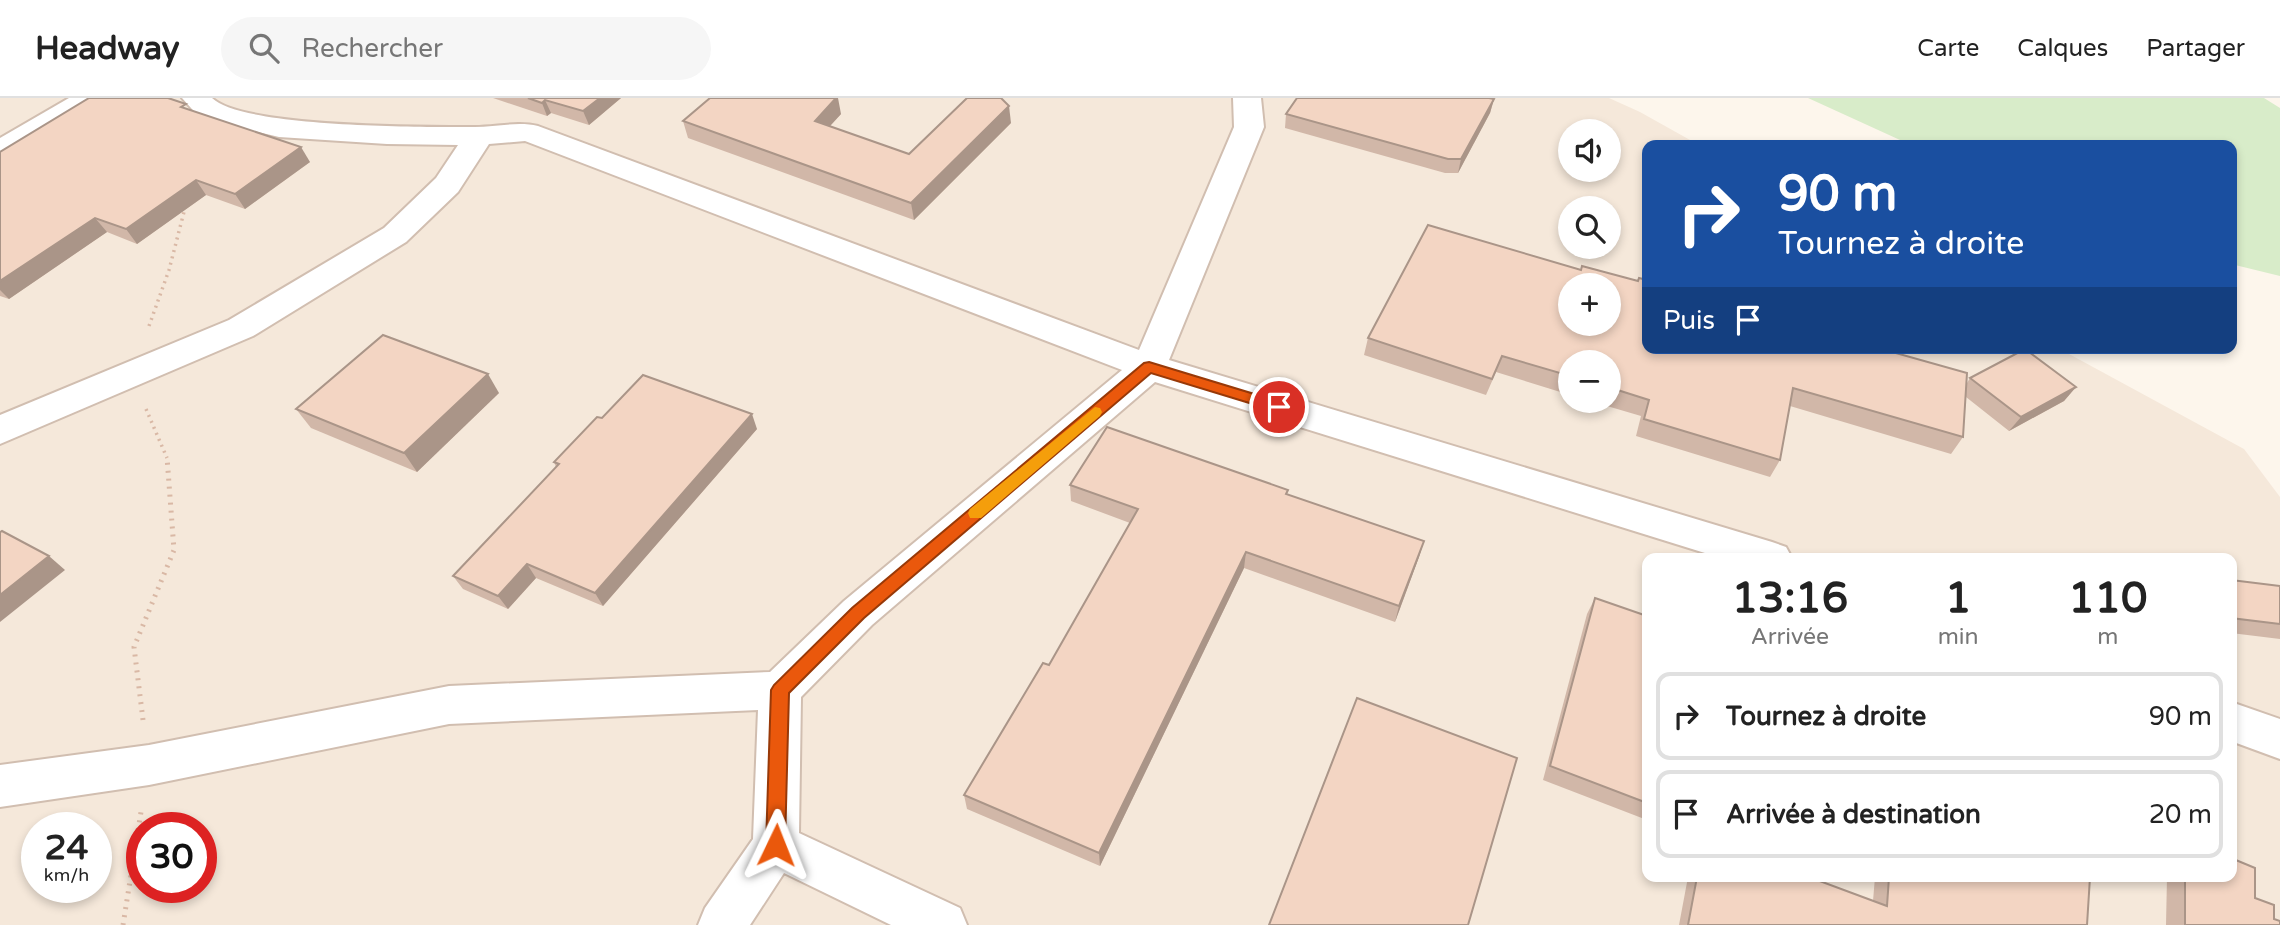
<!DOCTYPE html>
<html lang="fr">
<head>
<meta charset="utf-8">
<style>
  :root { --surface:#fff; --page:#f6f6f6; --text:#222; --muted:#767676; --line:#e0e0e0 }
  body { margin:0; font-family:"Varela Round",sans-serif; background:var(--page); color:var(--text); height:100vh; display:flex; flex-direction:column; font-size:26px; white-space:nowrap }
  * { box-sizing:border-box; margin:0 }
  p { font-size:23px; color:var(--muted) }
  .icon { flex:none; width:38px; height:38px; fill:none; stroke:currentColor; stroke-width:2; stroke-linecap:round; stroke-linejoin:round }
  .map { position:relative; flex:1; overflow:hidden }
  .details { position:absolute; left:1642px; top:455px; width:595px; height:329px; display:flex; flex-direction:column; background:var(--surface); border-radius:14px; box-shadow:0 4px 10px #0003 }
  .details>* { flex:none }
  .hud { position:absolute; left:1642px; top:42px; width:595px; height:214px; border-radius:14px; box-shadow:0 4px 10px #0003; background:#1a4fa0; color:#fff; overflow:hidden }
  .fabs { position:absolute; left:1558px; top:21px; display:grid; gap:14px }
  .fabs a { display:grid; place-items:center; width:63px; height:63px; border-radius:50%; background:var(--surface); box-shadow:0 4px 10px #0003; font-size:35px }
  .speed { position:absolute; left:21px; top:714px; display:flex; gap:14px; font-size:35px; font-weight:700; text-align:center }
  .speed>* { display:grid; place-content:center; width:91px; height:91px; border-radius:50%; background:var(--surface); box-shadow:0 4px 10px #0003; line-height:1 }
  .speed small { font-size:18px; font-weight:400 }
  .speed .limit { border:10px solid #d22; background:#fff; color:#111 }
  .pin { position:absolute; display:grid; place-items:center; width:60px; height:60px; color:#fff; margin:-30px; border:4px solid #fff; border-radius:50%; box-shadow:0 2px 7px #0007 }
  .me { position:absolute; width:77px; margin:-38px; rotate:2deg; stroke-linejoin:round; filter:drop-shadow(0 0 5px #0008) }
  .turn { display:flex; align-items:center; gap:24px; height:147px; padding:0 21px; font-size:32px }
  .turn .icon { width:91px; height:91px; stroke-width:2.5 }
  .turn b { display:block; font-size:49px; line-height:60px }
  .then { display:flex; align-items:center; height:66px; padding:0 21px; background:#0003; gap:14px; font-size:26px }
  .eta { display:flex; justify-content:space-evenly; align-items:center; height:119px; text-align:center }
  .eta b { font-size:42px; font-weight:800; line-height:49px }
  ul { padding:0; list-style:none }
  li { display:flex; align-items:center; gap:21px; height:88px; margin:0 14px 10px; padding:0 7px; border:4px solid var(--line); border-radius:14px }
  li div { flex:1 }
  li b { display:block; font-size:26px }
  li em { font-style:normal }
  header { display:flex; align-items:center; gap:42px; box-sizing:border-box; height:98px; padding:0 35px; background:var(--surface); border-bottom:2px solid var(--line) }
  header strong { font-size:33px }
  nav { display:flex; gap:38px; margin-inline-start:auto; font-size:24px }
  .search { width:490px; height:63px; background:var(--page); display:flex; align-items:center; gap:18px; box-sizing:border-box; padding:0 24px; border-radius:38px; color:var(--muted); font-size:26px }
  .map>svg:first-child { display:block }
</style>
</head>
<body>
<header>
<strong>Headway</strong>
<div class="search"><svg class="icon" aria-label="search" viewBox="0 0 24 24"><circle cx="10" cy="10" r="6"/><path d="M15 15l6 6"/></svg>Rechercher</div>
<nav><a>Carte</a><a>Calques</a><a>Partager</a></nav>
</header>
<div class="map">
<svg width="2280" height="827" viewBox="0 0 2280 827">
  <rect width="100%" height="100%" fill="#fdf6ec"/>
  <path fill="#f5e8da" fill-rule="evenodd" d="M0,0H1609L1640,14L1699,47H1647V250H2058L2244,351L2280,399V827H0ZM1570,33H1608V72H1570ZM1570,110H1608V149H1570ZM1570,187H1608V226H1570ZM1570,264H1608V303H1570ZM1647,460H2231V779H1647ZM37,730H96V789H37ZM142,730H201V789H142Z"/>
  <path fill="#d8ecc9" d="M1808,0H2264L2280,10V178L2231,166V47H1911Z"/>
  <g fill="none" stroke-linecap="round" stroke-linejoin="round">
    <defs>
      <g id="minor">
        <path d="M69,0H104L100,6L11,58L0,61V40Z"/>
        <path d="M182,0H212C243,30 426,29 475,29C496,29 518,23 538,28L1139,252L1234,29L1233,0H1261L1264,29L1169,262L1772,444L1786,449L1792,460H1721L1155,284L872,527L801,599L799,735L960,810L967,827H891L784,775L750,827H698L705,810L753,741L758,612L449,626L149,687L0,709V667L149,647L449,588L770,574L844,503L1122,272L525,43L489,46L458,94L406,144L253,238L0,346V317L229,222L384,130L436,80L458,47L387,46L279,39L200,20Z"/>
        <path d="M2231,604L2280,621V661L2231,643Z"/>
      </g>
    </defs>
    <use href="#minor" stroke="#d1beb0" stroke-width="4"/>
    <g stroke="#d9b8a5" stroke-width="3.5" stroke-dasharray="2 4.5" stroke-linecap="butt">
      <path d="M149,228L169,172L185,110"/>
      <path d="M146,311L167,360"/>
    </g>
    <g stroke="#d9b8a5" stroke-width="5" stroke-dasharray="2 6" stroke-linecap="butt">
      <path d="M143,622L134,549L174,452L167,359"/>
      <path d="M123,827L141,714"/>
    </g>
    <use href="#minor" fill="#fff" fill-rule="evenodd"/>
  </g>
  <g fill="#d1b7a8">
    <path d="M493,0H621L589,27L551,15L547,18Z"/>
    <path d="M1494,1L1490,15L1458,75H1445L1285,30L1286,16Z"/>
    <path d="M190,12L310,64L245,111L206,97L137,146L107,134L9,201L0,198V54Z"/>
    <path d="M841,16L830,28L909,56L1011,25L914,122L688,40L683,23Z"/>
    <path d="M1368,240L1967,285L1970,280L2076,289L2064,303L2009,333L1966,299L1963,339L1951,356L1790,308L1780,362L1770,379L1636,338L1641,318L1590,303H1608V264H1570V297L1496,274L1486,297L1364,257Z"/>
    <path d="M499,295L417,374L311,330L296,311Z"/>
    <path d="M602,320L757,331L603,508L536,480L508,511L463,491L453,478L556,369L554,364Z"/>
    <path d="M1070,387L1287,396L1424,443L1419,459L1395,524L1244,470L1100,768L967,711L964,697L1049,567L1130,425L1071,403Z"/>
    <path d="M2231,482L2280,488V541L2231,535Z"/>
    <path d="M1595,500L1647,518V722L1543,682L1587,516Z"/>
    <path d="M1688,779H1809L1873,803L1875,779H2090L2087,827H1679Z"/>
    <path d="M2167,779H2231L2255,800L2280,827H2166Z"/>
  </g>
  <g fill="#aa9588">
    <path d="M600,0H621L589,27L583,13Z"/>
    <path d="M836,0H838L841,16L819,40L815,23Z"/>
    <path d="M1494,1L1490,15L1458,75L1461,61Z"/>
    <path d="M545,2L551,15L547,18L542,5Z"/>
    <path d="M1009,8L1011,25L914,122L911,105Z"/>
    <path d="M301,49L310,64L245,111L235,96Z"/>
    <path d="M196,82L206,97L137,146L126,131Z"/>
    <path d="M95,120L107,134L9,201L0,192V183Z"/>
    <path d="M488,276L499,295L417,374L404,355Z"/>
    <path d="M2076,289L2064,303L2009,333L2021,319Z"/>
    <path d="M752,316L757,331L603,508L595,495Z"/>
    <path d="M1424,443L1419,459L1395,524L1399,508Z"/>
    <path d="M1246,454L1244,470L1100,768L1099,755Z"/>
    <path d="M49,458L65,472L0,524V497Z"/>
    <path d="M527,466L536,480L508,511L498,498Z"/>
  </g>
  <g fill="#f3d5c3" stroke="#aa9588" stroke-width="2" fill-rule="evenodd">
    <path d="M89,0H168L186,6L181,9L301,49L235,96L196,82L126,131L95,120L0,183V54Z"/>
    <path d="M528,0H600L583,13L545,2L542,5Z"/>
    <path d="M710,0H836L815,23L909,56L967,0H1001L1009,8L911,105L683,23Z"/>
    <path d="M1297,0H1489L1494,1L1461,61H1448L1286,16Z"/>
    <path d="M1428,127L1581,172L1582,168L1638,183L1639,180L1647,182V250H1878L1967,275L1963,339L1793,290L1780,362L1644,321L1649,302L1608,289V264H1570V278L1502,258L1492,281L1368,240ZM1570,187H1608V226H1570Z"/>
    <path d="M383,237L488,276L404,355L296,311Z"/>
    <path d="M2025,251L2076,289L2021,319L1970,280Z"/>
    <path d="M643,277L752,316L595,495L527,466L498,498L453,478L559,366L554,364L597,319L602,320Z"/>
    <path d="M1107,329L1288,392L1286,396L1424,443L1399,508L1246,454L1099,755L964,697L1043,565L1049,567L1138,411L1070,387Z"/>
    <path d="M2,433L49,458L0,497V434Z"/>
    <path d="M2231,482L2280,488V526L2231,520Z"/>
    <path d="M1595,500L1647,518V705L1550,668Z"/>
    <path d="M1357,600L1517,660L1468,827H1269Z"/>
    <path d="M2231,760L2255,770V800L2274,807V821L2280,823V827H2185V779H2231Z"/>
    <path d="M1697,779H1809L1887,808L1889,779H2090L2087,827H1688Z"/>
  </g>
  <path fill="#ea580c" stroke="#983908" stroke-width="2" d="M1149,264L1284,305L1286,309L1279,314L1151,275L864,520L789,595L785,747L783,754L776,757L769,754L766,747L771,592L774,587L852,510L1144,265Z"/>
  <path fill="#f59e0b" d="M1095,309L1100,310L1102,314L1100,318L981,420H970L968,415L970,411Z"/>
</svg>
<div class="fabs">
<a><svg class="icon" aria-label="sound" viewBox="0 0 24 24"><path d="M4 9h4l5-4v14l-5-4H4zM17 9q2 3 0 6"/></svg></a>
<a><svg class="icon" aria-label="search" viewBox="0 0 24 24"><circle cx="10" cy="10" r="6"/><path d="M15 15l6 6"/></svg></a>
<a>+</a>
<a>−</a>
</div>
<div class="speed"><div>24<small>km/h</small></div><div class="limit">30</div></div>
<div class="pin" style="left:1279px;top:309px;background:#d93025"><svg class="icon" aria-label="arrive" viewBox="0 0 24 24"><path d="M6 21V4h12l-3 4 3 4H6"/></svg></div>
<svg class="me" style="left:776px;top:747px" viewBox="-20 -20 40 40"><path d="M0-17L14 15 0 8-14 15z" fill="#ea580c" stroke="#fff" stroke-width="4"/></svg>
<div class="hud">
<div class="turn"><svg class="icon" aria-label="right" viewBox="0 0 24 24"><path d="M7 20v-9h11M14 6l5 5-5 5"/></svg><div><b>90 m</b>Tournez à droite</div></div>
<div class="then">Puis<svg class="icon" aria-label="arrive" viewBox="0 0 24 24"><path d="M6 21V4h12l-3 4 3 4H6"/></svg></div>
</div>
<section class="details">
<div class="eta">
<div><b>13:16</b><p>Arrivée</p></div>
<div><b>1</b><p>min</p></div>
<div><b>110</b><p>m</p></div>
</div>
<ul>
<li><svg class="icon" aria-label="right" viewBox="0 0 24 24"><path d="M7 20v-9h11M14 6l5 5-5 5"/></svg><div><b>Tournez à droite</b></div><em>90 m</em></li>
<li><svg class="icon" aria-label="arrive" viewBox="0 0 24 24"><path d="M6 21V4h12l-3 4 3 4H6"/></svg><div><b>Arrivée à destination</b></div><em>20 m</em></li>
</ul>
</section>
</div>
</body>
</html>
